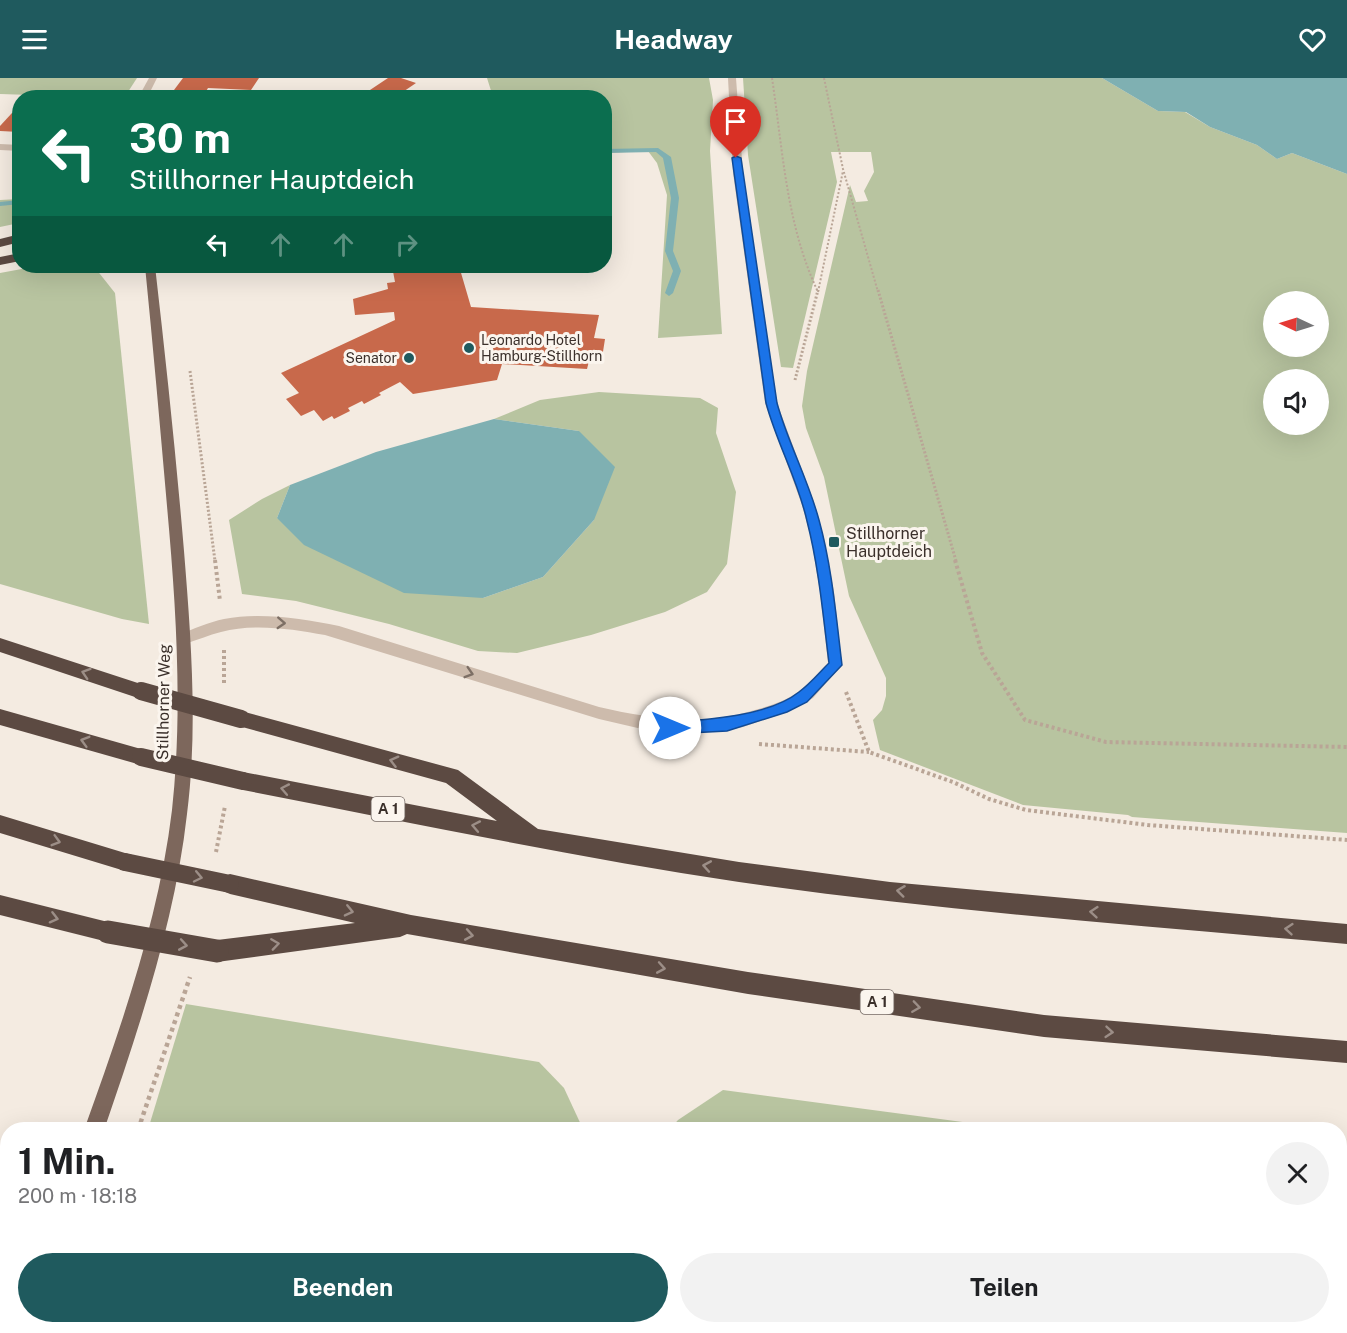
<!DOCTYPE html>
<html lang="de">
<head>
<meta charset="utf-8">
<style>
  :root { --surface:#fff; --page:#f2f2f2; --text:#202124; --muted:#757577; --accent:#1f5a5e }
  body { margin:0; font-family:"Public Sans",sans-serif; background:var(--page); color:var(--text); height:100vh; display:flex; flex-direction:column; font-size:22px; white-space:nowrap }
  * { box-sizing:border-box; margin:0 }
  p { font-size:20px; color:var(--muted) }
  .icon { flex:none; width:33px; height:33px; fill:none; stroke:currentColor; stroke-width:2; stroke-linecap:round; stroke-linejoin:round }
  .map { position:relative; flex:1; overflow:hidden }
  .sheet { position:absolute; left:0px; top:1044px; width:1347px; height:212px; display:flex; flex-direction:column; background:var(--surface); border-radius:24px 24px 0 0; box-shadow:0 6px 24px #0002 }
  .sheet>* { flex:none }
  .guide { position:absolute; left:12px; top:12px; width:600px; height:183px; border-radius:24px; box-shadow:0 6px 24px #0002; background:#0b6e4f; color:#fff; overflow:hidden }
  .needle { width:39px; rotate:274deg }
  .fabs { position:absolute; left:1263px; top:213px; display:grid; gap:12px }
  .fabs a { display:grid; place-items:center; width:66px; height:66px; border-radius:50%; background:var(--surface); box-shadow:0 6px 24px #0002; font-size:30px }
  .pin { position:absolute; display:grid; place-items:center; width:51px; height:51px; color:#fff; margin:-62px -26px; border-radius:50% 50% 50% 0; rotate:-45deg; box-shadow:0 0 6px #0007 }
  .pin .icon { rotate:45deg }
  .me { position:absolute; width:66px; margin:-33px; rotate:90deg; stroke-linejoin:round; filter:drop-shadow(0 0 4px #0008) }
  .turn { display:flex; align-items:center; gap:21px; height:126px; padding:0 18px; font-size:27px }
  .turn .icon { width:78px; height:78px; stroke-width:2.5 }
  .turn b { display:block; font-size:42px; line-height:51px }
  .lanes { display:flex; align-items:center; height:57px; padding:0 18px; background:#0003; justify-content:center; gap:30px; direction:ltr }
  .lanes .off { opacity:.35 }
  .round { display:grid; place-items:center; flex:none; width:63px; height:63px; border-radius:32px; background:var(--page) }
  .summary { display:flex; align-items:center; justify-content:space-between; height:102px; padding:0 18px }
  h1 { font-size:36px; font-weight:700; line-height:45px }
  .primary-button { display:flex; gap:12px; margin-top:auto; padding:12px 18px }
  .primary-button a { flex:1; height:69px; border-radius:36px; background:var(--accent); color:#fff; font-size:24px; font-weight:700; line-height:69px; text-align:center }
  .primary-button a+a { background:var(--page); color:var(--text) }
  header { display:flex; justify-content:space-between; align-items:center; height:78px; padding:0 18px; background:var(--accent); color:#fff; font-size:27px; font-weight:700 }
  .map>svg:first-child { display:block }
</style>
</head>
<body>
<header><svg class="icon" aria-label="menu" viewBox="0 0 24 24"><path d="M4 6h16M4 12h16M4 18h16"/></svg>Headway<svg class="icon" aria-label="heart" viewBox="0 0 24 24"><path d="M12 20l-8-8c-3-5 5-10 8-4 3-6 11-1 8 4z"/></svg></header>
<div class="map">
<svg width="1347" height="1255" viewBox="0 0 1347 1255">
  <rect width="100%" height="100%" fill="#f4ebe1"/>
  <g fill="#b8c4a0" fill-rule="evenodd">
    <path d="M0,0H137L124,20L0,16Z"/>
    <path d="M487,0H709L713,22L710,73L722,256L658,260L667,117L657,85L648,73L605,75L604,20L493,19Z"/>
    <path d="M743,0H1102L1158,33L1185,34L1210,49L1257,67L1277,81L1292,75L1347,96V755L1132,739L1128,737L1023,727L880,672L873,642L882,632L886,618V600L849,518L824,399L806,350L802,328L807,293L850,107L856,124L868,123L864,113L874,94L871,74H831L837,104L793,290L781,289L748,77ZM1274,224H1318V268H1274ZM1274,302H1318V346H1274Z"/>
    <path d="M19,121V145L0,149V122Z"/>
    <path d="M38,188H84L96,191L115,215L149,546L122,541L0,506V195Z"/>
    <path d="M599,314L700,320L718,330L716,355L736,414L727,486L707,514L665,534L591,557L517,575L478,573L389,546L296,523L242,516L229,442L262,421L290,407L277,440L483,520L543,499L594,442L579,353L494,341L540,322Z"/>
    <path d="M186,926L539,984L564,1010L583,1051L194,1052L150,1045Z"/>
    <path d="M723,1012L1000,1049L1020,1051H670L678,1042Z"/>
    <path d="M1340,1085L1347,1086V1255H663L665,1248H1039L1053,1254L1054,1248H1340Z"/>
    <path d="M76,1248H517L516,1255H73Z"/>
  </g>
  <g fill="#7fb0b2">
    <path d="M1102,0H1347V96L1292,75L1277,81L1257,67L1210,49L1186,34L1158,33Z"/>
    <path d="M494,341L579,353L615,389L594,442L543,499L483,520L404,515L304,467L277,440L290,407L376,374Z"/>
  </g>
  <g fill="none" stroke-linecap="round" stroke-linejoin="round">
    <g fill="#7fb0b2" fill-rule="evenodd">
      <path d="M658,70L671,79L679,120L673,173L681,193L673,215L669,218L665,215L673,193L665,173L671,120L663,80L656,74L604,75V71Z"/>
      <path d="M20,122V126L0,128V124Z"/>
    </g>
  </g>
  <g fill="#c8694b">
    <path d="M183,0H259L251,12L208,10L202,20H168Z"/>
    <path d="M388,0H401L416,5L394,20L367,14Z"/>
    <path d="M12,35H20V54L0,53V48Z"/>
    <path d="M392,188H459L471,229L599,237L594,260L605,261L602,280L590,279L587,291L502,286L497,302L413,316L400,304L379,315L381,317L364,326L362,323L348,330L350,333L334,341L332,338L323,343L314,332L301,338L286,321L299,315L281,295L395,242L394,234L355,237L353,221L388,211L387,205L395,204Z"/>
  </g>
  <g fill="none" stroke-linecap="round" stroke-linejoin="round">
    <g stroke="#b9a596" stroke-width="2" stroke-dasharray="2 2" stroke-linecap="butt">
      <path d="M772,0C783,73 786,146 818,214"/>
      <path d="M824,0L843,91L878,214"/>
      <path d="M818,214L843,93"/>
    </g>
    <g stroke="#b9a596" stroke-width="3" stroke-dasharray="2 2" stroke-linecap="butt">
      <path d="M878,212L956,483"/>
      <path d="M190,293L215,483"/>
      <path d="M795,302L818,212"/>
    </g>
    <g stroke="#b9a596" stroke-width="4" stroke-dasharray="3 3" stroke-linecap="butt">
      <path d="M215,482L220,523"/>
      <path d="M955,482L982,575L1025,642L1106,664L1347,669"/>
      <path d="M224,572V607"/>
      <path d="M846,614L869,674L953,704L989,721L1026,732L1148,747L1347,762"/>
      <path d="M759,666L869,674"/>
      <path d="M216,774L225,728"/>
    </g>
    <g stroke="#b9a596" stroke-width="4.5" stroke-dasharray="4 4" stroke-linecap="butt">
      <path d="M138,1052L190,899"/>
      <path d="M1090,1248L1123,1255"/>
      <path d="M56,1255L59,1248"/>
      <path d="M470,1255L474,1248"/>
      <path d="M591,1255L592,1248"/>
      <path d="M595,1255L601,1248"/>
    </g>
    <g fill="#cdbbac" fill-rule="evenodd">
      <path d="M149,0H157L147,20H138Z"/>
      <path d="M728,0H736L743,95L777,325L815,427L824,460L834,514L842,587L813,620L790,633L743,649L722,653L682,655L642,651L599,641L325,557C292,551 254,545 221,554C209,557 197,562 185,566L180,564L178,560L180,556C194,551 209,544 224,541C262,534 302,541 339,548L599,629C651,641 702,648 755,632C770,628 785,623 798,614C809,606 818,595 828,585L820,514L811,460L802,427L765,325L733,95Z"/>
      <path d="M0,66L20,67V73L0,72Z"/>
    </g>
    <g fill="#7d675c" fill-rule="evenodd">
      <path d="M145,188H155C166,283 176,378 184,473C191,560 198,649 187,736C175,843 139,950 104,1052H84C121,949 159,841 172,732C183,631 176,528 167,428C160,348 153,268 145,188Z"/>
      <path d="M8,1236V1248H18L15,1255H0V1240Z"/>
    </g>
    <g fill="#5c4a42" fill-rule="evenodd">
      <path d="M20,156V164L0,169V161Z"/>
      <path d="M20,175V183L0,187V179Z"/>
      <path d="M0,560L147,608L150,613L147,618L141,621L0,574Z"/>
      <path d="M0,631L141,671L148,673L150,679L148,685L141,687L0,647Z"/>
      <path d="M241,633L458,692L538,751L739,784L890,804L1347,846V866C1144,848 941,833 739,804C573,779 408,744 243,712L236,709L234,703L236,697L243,694L497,743L446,705L235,647L232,641L235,635Z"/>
      <path d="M0,737L125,775L132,777L135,784L132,791L125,793L0,755Z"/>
      <path d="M230,796L411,837L748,894L1044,937L1347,963V985L1044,959L748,916L407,856L400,859L217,884L210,880L206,873L210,866L217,862L355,845L230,816L223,813L220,806L223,799Z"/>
      <path d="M0,817L108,844L115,847L118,854L115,861L108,864L0,837Z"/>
    </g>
    <g stroke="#5c4a42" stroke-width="18">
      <path d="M141,613L241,641"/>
      <path d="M141,679L243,703"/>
      <path d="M125,784L230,806"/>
    </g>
    <path stroke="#5c4a42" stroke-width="23" d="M108,854L217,873"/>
  </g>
  <defs><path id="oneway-chevron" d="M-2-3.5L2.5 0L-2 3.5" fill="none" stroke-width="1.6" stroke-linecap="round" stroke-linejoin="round" transform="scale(1.5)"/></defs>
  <g stroke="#7d6f65">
    <use href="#oneway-chevron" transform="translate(281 545) rotate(3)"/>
    <use href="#oneway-chevron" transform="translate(469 595) rotate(17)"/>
  </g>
  <g stroke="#9c8e87">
    <use href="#oneway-chevron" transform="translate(86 595) rotate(-162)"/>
    <use href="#oneway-chevron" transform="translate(85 663) rotate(-164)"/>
    <use href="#oneway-chevron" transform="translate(394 683) rotate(-165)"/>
    <use href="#oneway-chevron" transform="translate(285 711) rotate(-169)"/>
    <use href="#oneway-chevron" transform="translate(476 748) rotate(-169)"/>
    <use href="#oneway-chevron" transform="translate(56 763) rotate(16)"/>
    <use href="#oneway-chevron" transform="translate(707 788) rotate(-170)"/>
    <use href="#oneway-chevron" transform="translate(198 799) rotate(12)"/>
    <use href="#oneway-chevron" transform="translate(901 813) rotate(-173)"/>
    <use href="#oneway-chevron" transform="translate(349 833) rotate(13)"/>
    <use href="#oneway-chevron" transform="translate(1094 834) rotate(-175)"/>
    <use href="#oneway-chevron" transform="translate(54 840) rotate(14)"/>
    <use href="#oneway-chevron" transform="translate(1289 851) rotate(-175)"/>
    <use href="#oneway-chevron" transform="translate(469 857) rotate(10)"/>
    <use href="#oneway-chevron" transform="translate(275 866) rotate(-8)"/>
    <use href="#oneway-chevron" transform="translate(183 867) rotate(10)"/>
    <use href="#oneway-chevron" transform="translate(661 890) rotate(10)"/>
    <use href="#oneway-chevron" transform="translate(916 929) rotate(8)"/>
    <use href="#oneway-chevron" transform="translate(1109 954) rotate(5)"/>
  </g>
  <path fill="#1a73e8" stroke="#114b97" stroke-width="1.5" d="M736,78L741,80L777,325C788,365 808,401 819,442C832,489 836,538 842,587L807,624L787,634L727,653L670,656L665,654L663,650L665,645L670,644C707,642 769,638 799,614C810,606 819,595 829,585C823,537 819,490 807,443C798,402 777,366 766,325L732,80Z"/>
  <g fill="#1f5a5e" stroke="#fbf5ee" stroke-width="2">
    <circle cx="469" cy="270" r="6"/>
    <circle cx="409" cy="280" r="6"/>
    <rect x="828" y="458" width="12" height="12" rx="3"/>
  </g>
  <g text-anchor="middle" stroke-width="6" stroke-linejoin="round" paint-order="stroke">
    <g font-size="14" fill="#3b302b" stroke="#fbf5ee" text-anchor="start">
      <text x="481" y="267">Leonardo Hotel<tspan x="481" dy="16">Hamburg-Stillhorn</tspan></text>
      <text x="397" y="285" text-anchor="end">Senator</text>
    </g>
    <g fill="#fbf5ee" stroke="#756b66" stroke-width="1.5">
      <rect x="371.5" y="719" width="33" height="24" rx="4.5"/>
      <rect x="860.5" y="912" width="33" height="24" rx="4.5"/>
    </g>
    <g font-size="15" font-weight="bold" fill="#3b302b">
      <text x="388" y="736">A 1</text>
      <text x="877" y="929">A 1</text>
    </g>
    <g font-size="16" fill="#3b302b" stroke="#fbf5ee" text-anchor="start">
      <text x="846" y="461">Stillhorner<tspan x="846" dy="18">Hauptdeich</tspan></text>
    </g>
    <g font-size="16" fill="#3b302b" stroke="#fbf5ee">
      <text transform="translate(163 624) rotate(-89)" y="6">Stillhorner Weg</text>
    </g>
  </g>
</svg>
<div class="fabs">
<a><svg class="needle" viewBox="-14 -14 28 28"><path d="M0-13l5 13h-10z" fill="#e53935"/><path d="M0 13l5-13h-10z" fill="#757577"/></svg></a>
<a><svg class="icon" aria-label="sound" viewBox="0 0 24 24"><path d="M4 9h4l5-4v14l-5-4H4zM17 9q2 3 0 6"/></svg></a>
</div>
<div class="pin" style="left:736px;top:80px;background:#d93025"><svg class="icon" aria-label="arrive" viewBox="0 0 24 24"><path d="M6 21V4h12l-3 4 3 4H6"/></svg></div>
<svg class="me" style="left:670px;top:650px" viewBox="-20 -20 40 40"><circle r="19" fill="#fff"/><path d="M0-13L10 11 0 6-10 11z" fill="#1a73e8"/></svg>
<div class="guide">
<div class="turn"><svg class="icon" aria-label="left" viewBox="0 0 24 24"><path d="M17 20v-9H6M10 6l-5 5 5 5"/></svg><div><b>30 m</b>Stillhorner Hauptdeich</div></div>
<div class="lanes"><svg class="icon" aria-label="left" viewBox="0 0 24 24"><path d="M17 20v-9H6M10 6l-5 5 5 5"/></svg><svg class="icon off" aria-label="ahead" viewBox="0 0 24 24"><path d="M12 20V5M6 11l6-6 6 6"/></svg><svg class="icon off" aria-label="ahead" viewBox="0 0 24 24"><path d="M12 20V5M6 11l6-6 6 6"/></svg><svg class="icon off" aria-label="right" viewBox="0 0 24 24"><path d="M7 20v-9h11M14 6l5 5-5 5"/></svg></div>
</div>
<section class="sheet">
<div class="summary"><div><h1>1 Min.</h1><p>200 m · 18:18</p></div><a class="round"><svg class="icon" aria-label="close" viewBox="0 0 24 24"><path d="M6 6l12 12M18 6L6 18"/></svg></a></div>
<div class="primary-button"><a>Beenden</a><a>Teilen</a></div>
</section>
</div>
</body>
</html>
